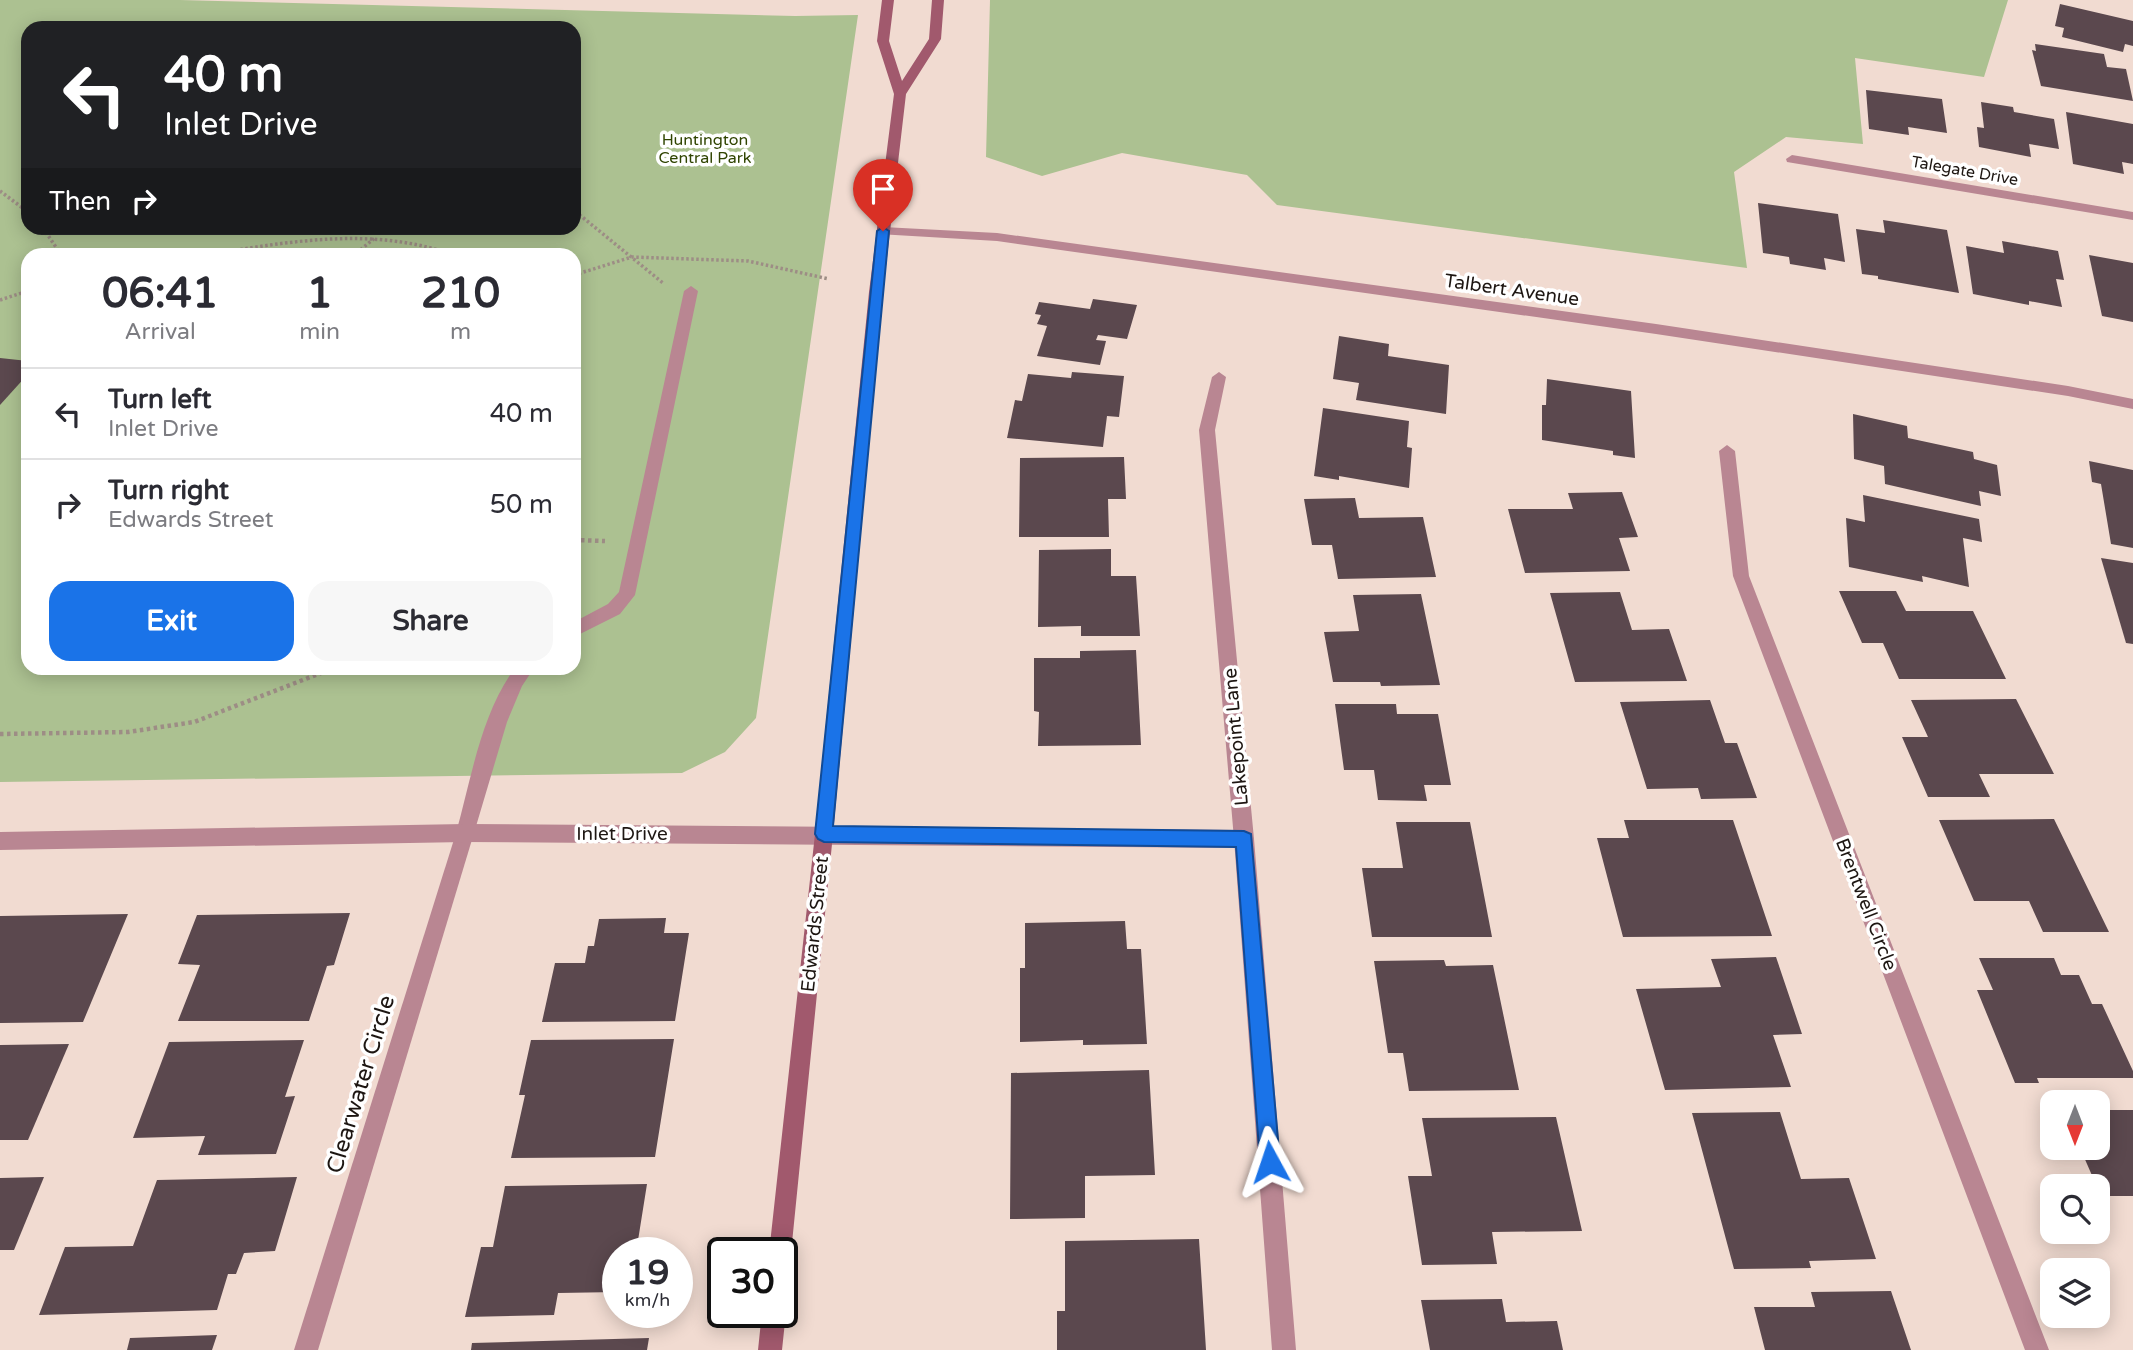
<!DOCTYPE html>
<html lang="en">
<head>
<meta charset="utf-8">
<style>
  :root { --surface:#fff; --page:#f7f7f7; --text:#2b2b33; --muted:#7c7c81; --line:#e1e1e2; --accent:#1a73e8 }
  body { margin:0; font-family:"Varela Round",sans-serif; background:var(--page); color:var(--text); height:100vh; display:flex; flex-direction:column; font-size:26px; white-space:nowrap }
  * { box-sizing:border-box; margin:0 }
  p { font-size:23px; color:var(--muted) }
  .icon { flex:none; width:38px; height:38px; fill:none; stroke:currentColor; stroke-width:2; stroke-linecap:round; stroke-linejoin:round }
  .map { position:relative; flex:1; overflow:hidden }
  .panel { position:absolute; left:21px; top:248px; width:560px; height:427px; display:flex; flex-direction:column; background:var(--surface); border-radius:21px; box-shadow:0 4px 18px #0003 }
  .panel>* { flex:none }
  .guide { position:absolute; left:21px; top:21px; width:560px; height:214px; border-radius:21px; box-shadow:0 4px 18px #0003; background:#202124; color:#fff; overflow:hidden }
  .needle { width:46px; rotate:180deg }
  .controls { position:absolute; left:2040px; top:1090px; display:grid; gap:14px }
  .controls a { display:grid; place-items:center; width:70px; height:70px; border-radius:14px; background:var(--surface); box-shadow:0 4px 18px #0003; font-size:35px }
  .speed { position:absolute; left:602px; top:1237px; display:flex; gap:14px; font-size:35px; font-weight:700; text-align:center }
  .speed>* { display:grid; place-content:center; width:91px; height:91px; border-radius:50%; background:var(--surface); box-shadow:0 4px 18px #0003; line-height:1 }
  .speed small { font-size:18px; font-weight:400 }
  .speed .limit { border:4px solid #111; border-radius:10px; background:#fff; color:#111 }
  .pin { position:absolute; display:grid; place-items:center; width:60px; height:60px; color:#fff; margin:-72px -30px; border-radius:50% 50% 50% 0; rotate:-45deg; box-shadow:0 0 7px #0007 }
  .pin .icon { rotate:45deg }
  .me { position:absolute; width:77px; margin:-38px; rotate:355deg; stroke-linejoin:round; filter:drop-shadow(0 0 5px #0008) }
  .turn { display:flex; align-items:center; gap:24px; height:147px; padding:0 28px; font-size:32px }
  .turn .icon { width:91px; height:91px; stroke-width:2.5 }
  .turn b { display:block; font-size:49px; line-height:60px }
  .then { display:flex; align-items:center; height:66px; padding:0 28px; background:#0003; gap:14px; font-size:26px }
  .eta { display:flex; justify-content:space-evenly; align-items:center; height:119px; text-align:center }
  .eta b { font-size:42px; font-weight:700; line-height:49px }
  .primary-button { display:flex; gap:14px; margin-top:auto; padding:14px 28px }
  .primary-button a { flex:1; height:80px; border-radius:21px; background:var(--accent); color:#fff; font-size:28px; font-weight:700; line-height:80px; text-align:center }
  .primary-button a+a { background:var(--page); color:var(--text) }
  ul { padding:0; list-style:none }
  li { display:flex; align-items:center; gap:21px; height:91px; padding:0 28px; border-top:2px solid var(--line) }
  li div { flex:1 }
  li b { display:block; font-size:26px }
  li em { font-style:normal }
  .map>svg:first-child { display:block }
</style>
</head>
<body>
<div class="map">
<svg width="2133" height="1350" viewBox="0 0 2133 1350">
  <rect width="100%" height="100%" fill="#f1dbd1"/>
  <g fill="#acc191" fill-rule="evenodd">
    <path d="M0,0H180L795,16L858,15L756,718L725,752L682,773L0,782ZM28,28H574V228H28ZM28,256H574V668H28Z"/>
    <path d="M990,0H2008L1984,77L1855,58L1863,144L1786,137L1734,172L1747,268L1277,205L1247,175L1122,153L1042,176L986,157Z"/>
  </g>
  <g fill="#5b484e">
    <path d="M2060,4L2133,21V46L2125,44L2123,52L2062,37L2064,28L2055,26Z"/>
    <path d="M2035,44L2104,54L2107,67L2126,69L2133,101L2041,86L2032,50L2036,51Z"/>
    <path d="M1866,90L1942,99L1947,133L1908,127L1909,135L1869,129Z"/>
    <path d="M1981,102L2013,107L2014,112L2054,119L2059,149L2029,144L2031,157L1979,147L1977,127L1984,128Z"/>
    <path d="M2066,112L2133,124V164L2122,162L2124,174L2073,164Z"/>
    <path d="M1758,203L1838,214L1845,262L1824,258L1826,270L1790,264L1789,257L1763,253Z"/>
    <path d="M1883,220L1947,230L1959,293L1878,279V276L1862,274L1856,229L1885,233Z"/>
    <path d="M2002,241L2058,251L2064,280L2056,279L2062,307L2029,301V305L1973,294L1966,246L2004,253Z"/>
    <path d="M2089,255L2133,263V322L2102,316Z"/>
    <path d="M1093,299L1137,305L1127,339L1098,335L1096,340L1106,341L1100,365L1037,356L1047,326L1037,324L1041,315L1035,314L1039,302L1090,309Z"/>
    <path d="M1339,336L1389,344L1388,356L1449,365L1446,414L1356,400L1359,383L1333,379Z"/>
    <path d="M0,358L28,361V374L0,405Z"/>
    <path d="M1072,372L1124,376L1119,417L1107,416L1103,447L1007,438L1015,400L1022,401L1028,374L1071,378Z"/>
    <path d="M1547,379L1631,391L1635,458L1613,455V451L1542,440V405H1546Z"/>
    <path d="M1323,408L1409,421L1407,447L1412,448L1409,488L1339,476V480L1314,476Z"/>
    <path d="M1853,414L1907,426L1908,438L1973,452L1974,459L1997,465L2001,496L1979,491L1981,506L1885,484L1884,466L1854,459Z"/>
    <path d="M1124,457L1126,499H1108L1109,537H1019L1020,458Z"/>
    <path d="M2089,461L2133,470V548L2111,544L2101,484L2092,482Z"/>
    <path d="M1622,492L1638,537L1619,538L1630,571L1525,573L1508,509H1573L1568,493Z"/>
    <path d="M1863,495L1979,519L1982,542L1963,538L1969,587L1922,576L1923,582L1849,567L1846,518L1865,522Z"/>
    <path d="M1355,498L1359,518L1423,517L1436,577L1338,579L1332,545H1312L1304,499Z"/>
    <path d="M1111,549V576H1136L1140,636H1081V626L1038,627L1039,550Z"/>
    <path d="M2101,558L2133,563V644L2126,643Z"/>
    <path d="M1839,591H1896L1906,611H1973L2006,679H1899L1883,643H1862Z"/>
    <path d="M1620,592L1632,630L1669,629L1687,681L1575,682L1550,593Z"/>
    <path d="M1421,594L1440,685L1381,686L1380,682H1333L1324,632L1359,631L1353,595Z"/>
    <path d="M1136,650L1141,745L1038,746L1039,712L1034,711V658H1080V651Z"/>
    <path d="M2016,699L2054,774H1979L1990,797H1928L1902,737H1928L1911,700Z"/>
    <path d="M1710,700L1725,743H1737L1757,798L1701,799L1698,788L1647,789L1620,702Z"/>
    <path d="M1335,704H1396L1397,714H1438L1451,785H1424L1427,801L1378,800L1374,770H1344Z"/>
    <path d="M2054,819L2109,932H2043L2029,901H1974L1939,820Z"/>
    <path d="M1624,820H1733L1772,936L1623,937L1597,838H1629Z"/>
    <path d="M1396,822H1470L1492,937H1372L1362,868H1403Z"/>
    <path d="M350,913L334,965L327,966L309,1021H178L200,965L178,964L197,915Z"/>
    <path d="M128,914L83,1022L0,1023V916Z"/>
    <path d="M666,918L664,933H689L675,1021L542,1022L555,963H585L588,946H594L599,919Z"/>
    <path d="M1125,921L1127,949H1141L1147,1044L1083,1045V1040L1020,1042V968H1025V923Z"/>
    <path d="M1776,957L1802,1034L1773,1035L1791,1087L1665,1090L1636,989L1721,987L1711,959Z"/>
    <path d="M1979,958H2054L2061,975H2079L2092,1004H2102L2133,1071V1078H2037L2039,1083H2015L1977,990H1993Z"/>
    <path d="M1444,960L1446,966L1493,965L1519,1090L1409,1091L1403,1053H1388L1374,961Z"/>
    <path d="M674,1039L655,1157L511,1158L525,1095H519L531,1040Z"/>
    <path d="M304,1040L285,1097L295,1096L276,1154L198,1155L205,1136L133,1138L169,1042Z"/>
    <path d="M69,1044L28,1140H0V1045Z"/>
    <path d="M1149,1070L1155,1175L1085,1176V1218L1010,1219L1011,1073Z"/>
    <path d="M2098,1110H2133V1196H2101L2080,1148H2098Z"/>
    <path d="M1780,1112L1801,1179L1849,1178L1876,1259L1809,1261L1811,1268L1734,1269L1692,1113Z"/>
    <path d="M1556,1117L1582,1231L1492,1232L1497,1264L1422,1265L1408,1176H1432L1422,1118Z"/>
    <path d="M44,1177L14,1250H0V1178Z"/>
    <path d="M297,1177L275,1251L244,1253L236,1274H228L217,1310L39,1315L65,1247L133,1246L157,1180Z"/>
    <path d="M647,1184L636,1253H618V1292L558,1293L554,1315L465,1317L481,1247H493L505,1186Z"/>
    <path d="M1199,1239L1206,1350H1057V1311H1065V1241Z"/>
    <path d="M1891,1291L1911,1350H1765L1754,1307H1815L1811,1292Z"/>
    <path d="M1502,1299L1506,1322L1557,1321L1563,1350H1430L1421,1300Z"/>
    <path d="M217,1335L212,1350H127L130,1338Z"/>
    <path d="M649,1338L647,1350H471L472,1343Z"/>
  </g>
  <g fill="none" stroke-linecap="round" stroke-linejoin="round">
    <g stroke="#9d8d85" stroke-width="3.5" stroke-dasharray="2.5 2.5" stroke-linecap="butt">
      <path d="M0,191L28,212"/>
      <path d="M574,214L581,216L663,283"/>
      <path d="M43,228L62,256"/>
      <path d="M201,256C285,242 374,225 456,256"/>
      <path d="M353,256L376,237"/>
      <path d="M574,275L632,257L748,261L829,279"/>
      <path d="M0,300L28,291"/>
    </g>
    <g stroke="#9d8d85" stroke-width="4.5" stroke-dasharray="3.5 3.5" stroke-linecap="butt">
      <path d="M574,540L605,541"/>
      <path d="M0,734L128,732L194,722L334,668"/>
    </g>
    <g fill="#b98692" fill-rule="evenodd">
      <path d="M691,286L698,291L635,595L620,614L574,637V622L608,604L619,592L684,291Z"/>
      <path d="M515,668H534L522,686L507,722L474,833L472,839L465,842L458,839L456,833C471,780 481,713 515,668Z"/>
    </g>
    <g fill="#b98692" fill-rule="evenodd">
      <path d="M1792,155L2133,212V220L1787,162L1786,159Z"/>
      <path d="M1219,372L1226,377L1215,430L1254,839L1296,1350H1272L1234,839L1199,430L1212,377Z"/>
      <path d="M1727,445L1735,451L1749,576L2049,1350H2025L1733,576L1719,451Z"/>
      <path d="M465,824L472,827L474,833L318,1350H294L456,833L458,827Z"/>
    </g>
    <g fill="#b98692" fill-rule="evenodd">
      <path d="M883,227L997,233L1656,324L2068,386L2133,399V409L2068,396L1656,334L997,241L878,234L876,231Z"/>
      <path d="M465,824L1244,830L1251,833L1254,839L1251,845L1244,848L465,842L0,850V832Z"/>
    </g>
    <g fill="#a1596d" fill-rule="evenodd">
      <path d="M882,0H894L889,41L902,81L929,39L932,0H944L941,39L906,94L883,292L833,834L791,1253L788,1261L782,1263V1253H769L815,834L869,292L894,94L877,41Z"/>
      <path d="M782,1304L786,1312L782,1350H758L762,1312H782Z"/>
    </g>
  </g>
  <path fill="#1a73e8" stroke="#114b97" stroke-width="2" d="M883,227L889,231L833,826L1244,831L1251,834L1280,1162L1277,1169L1270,1172L1263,1169L1260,1162L1236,847L824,842L818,839L815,834L877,231Z"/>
  <g text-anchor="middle" stroke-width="7" stroke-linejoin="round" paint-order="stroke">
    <g font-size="16" fill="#304401" stroke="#fff">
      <text x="705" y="145">Huntington<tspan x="705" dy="18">Central Park</tspan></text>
    </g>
    <g font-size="16" fill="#1d1612" stroke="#fff">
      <text transform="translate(1965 170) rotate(10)" y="6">Talegate Drive</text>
    </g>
    <g font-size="19" fill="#1d1612" stroke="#fff">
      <text transform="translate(1512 289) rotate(8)" y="7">Talbert Avenue</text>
      <text transform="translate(1235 737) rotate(-95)" y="7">Lakepoint Lane</text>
      <text x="622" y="840">Inlet Drive</text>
      <text transform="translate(1867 904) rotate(69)" y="7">Brentwell Circle</text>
      <text transform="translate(814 924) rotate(-84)" y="7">Edwards Street</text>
    </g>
    <g font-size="23" fill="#1d1612" stroke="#fff">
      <text transform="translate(360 1084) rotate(-73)" y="8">Clearwater Circle</text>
    </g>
  </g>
</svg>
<div class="controls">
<a><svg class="needle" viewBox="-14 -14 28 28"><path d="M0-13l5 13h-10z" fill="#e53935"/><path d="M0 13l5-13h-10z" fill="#7c7c81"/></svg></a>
<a><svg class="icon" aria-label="search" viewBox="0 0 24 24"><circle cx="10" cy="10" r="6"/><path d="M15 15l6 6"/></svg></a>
<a><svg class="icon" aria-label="layers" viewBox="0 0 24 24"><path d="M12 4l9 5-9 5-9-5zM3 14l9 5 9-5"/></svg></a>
</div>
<div class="speed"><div>19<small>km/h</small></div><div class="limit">30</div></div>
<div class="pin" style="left:883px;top:231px;background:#d93025"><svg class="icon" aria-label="arrive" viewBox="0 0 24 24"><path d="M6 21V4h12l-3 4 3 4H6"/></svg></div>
<svg class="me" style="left:1270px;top:1162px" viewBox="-20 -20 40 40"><path d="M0-17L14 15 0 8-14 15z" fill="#1a73e8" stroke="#fff" stroke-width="4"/></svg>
<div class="guide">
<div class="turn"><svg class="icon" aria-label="left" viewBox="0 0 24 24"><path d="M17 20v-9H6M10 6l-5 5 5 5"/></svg><div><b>40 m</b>Inlet Drive</div></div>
<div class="then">Then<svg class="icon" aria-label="right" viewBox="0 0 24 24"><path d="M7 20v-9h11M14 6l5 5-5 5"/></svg></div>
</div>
<section class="panel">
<div class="eta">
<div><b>06:41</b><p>Arrival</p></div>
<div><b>1</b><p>min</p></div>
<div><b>210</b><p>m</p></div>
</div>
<ul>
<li><svg class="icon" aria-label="left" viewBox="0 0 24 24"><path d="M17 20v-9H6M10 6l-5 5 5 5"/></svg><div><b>Turn left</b><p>Inlet Drive</p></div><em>40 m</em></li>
<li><svg class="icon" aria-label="right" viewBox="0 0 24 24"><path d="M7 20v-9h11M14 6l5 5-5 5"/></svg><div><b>Turn right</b><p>Edwards Street</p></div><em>50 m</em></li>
</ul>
<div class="primary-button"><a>Exit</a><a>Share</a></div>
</section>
</div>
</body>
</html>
